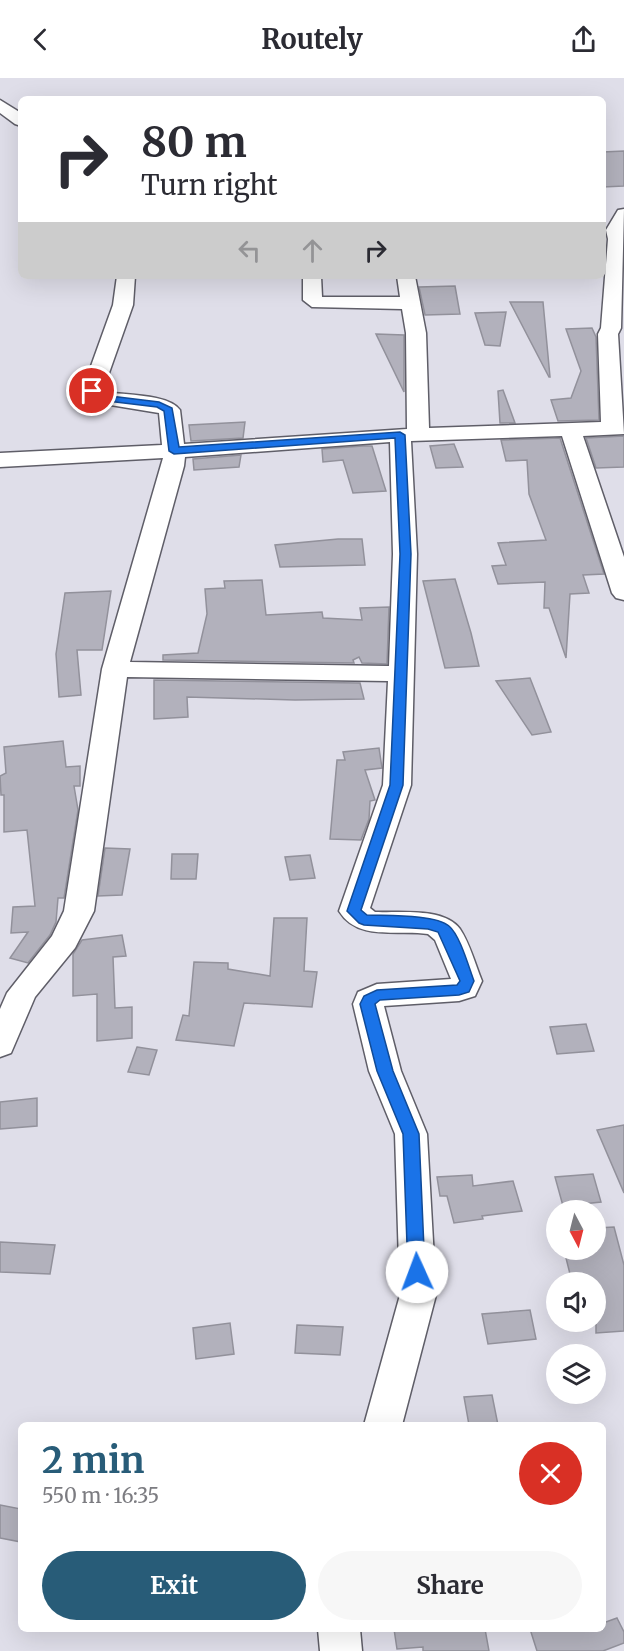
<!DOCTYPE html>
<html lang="en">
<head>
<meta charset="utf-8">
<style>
  :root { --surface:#fff; --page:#f7f7f7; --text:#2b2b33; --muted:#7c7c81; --accent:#285c78 }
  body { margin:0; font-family:Merriweather,serif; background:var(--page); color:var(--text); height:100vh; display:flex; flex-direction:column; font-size:22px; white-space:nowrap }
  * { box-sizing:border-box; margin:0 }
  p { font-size:20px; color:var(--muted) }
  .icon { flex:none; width:33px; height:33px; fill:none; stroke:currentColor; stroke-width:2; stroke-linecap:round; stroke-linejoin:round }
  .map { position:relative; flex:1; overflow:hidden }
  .side { position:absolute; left:18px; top:1344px; width:588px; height:210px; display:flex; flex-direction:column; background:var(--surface); border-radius:9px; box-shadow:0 6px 24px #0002 }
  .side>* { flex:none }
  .top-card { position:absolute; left:18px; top:18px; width:588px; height:183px; border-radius:9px; box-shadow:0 6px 24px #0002; background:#fff; color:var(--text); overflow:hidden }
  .needle { width:39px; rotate:173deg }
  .buttons { position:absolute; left:546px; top:1122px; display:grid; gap:12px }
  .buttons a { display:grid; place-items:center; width:60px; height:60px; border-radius:50%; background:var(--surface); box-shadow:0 6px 24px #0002; font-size:30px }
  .pin { position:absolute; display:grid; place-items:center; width:51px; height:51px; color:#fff; margin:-26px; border:3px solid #fff; border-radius:50%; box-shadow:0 2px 6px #0007 }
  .me { position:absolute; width:66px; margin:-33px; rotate:358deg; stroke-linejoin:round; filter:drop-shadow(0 0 4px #0008) }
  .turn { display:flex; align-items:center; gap:21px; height:126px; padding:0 24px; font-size:27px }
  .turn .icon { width:78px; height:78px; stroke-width:2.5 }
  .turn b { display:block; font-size:42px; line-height:51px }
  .lanes { display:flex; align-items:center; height:57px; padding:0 24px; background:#0003; justify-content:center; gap:30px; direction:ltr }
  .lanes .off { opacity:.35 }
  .round { display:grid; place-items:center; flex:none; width:63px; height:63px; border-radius:32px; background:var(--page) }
  .overview { display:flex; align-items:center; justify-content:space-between; height:102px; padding:0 24px }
  h1 { font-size:36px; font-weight:700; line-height:45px; color:var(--accent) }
  .primary-button { display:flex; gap:12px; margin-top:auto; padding:12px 24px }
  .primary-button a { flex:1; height:69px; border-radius:36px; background:var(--accent); color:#fff; font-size:24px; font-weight:700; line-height:69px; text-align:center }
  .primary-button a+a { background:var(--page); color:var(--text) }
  header { display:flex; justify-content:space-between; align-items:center; height:78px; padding:0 24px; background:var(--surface); font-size:27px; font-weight:700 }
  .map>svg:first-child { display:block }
</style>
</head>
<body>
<header><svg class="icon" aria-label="back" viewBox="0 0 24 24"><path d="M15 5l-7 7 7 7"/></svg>Routely<svg class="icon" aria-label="share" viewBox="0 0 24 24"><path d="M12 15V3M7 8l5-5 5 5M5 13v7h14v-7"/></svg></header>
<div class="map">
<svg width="624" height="1573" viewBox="0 0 624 1573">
  <rect width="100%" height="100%" fill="#dfdee9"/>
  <g fill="#b2b1bc" stroke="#92919b" stroke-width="1.5">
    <path d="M624,73V108L603,109V74Z"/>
    <path d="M455,208L460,236L425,237L419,209Z"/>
    <path d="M510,224H543L550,299H549Z"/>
    <path d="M506,234L500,268L485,267L475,235Z"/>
    <path d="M592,250L596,259L599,342L558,343L551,322L571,320L581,293L566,251Z"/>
    <path d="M376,256L404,257V314Z"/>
    <path d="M503,312L515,345H500L498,313Z"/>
    <path d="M245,344L243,360L191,363L189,347Z"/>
    <path d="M624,358V389L596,390L586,360Z"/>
    <path d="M560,360L604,496L583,497L589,515L570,516L566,580L549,530H544L545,504L498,506L492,488L506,487L498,465L546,462L529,416L527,382L506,383L501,362Z"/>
    <path d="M454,366L463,389L436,390L430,368Z"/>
    <path d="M363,368H372L386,413L353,415L343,382L323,384L322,371Z"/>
    <path d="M241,377L239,389L194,392L193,381Z"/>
    <path d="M338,461H362L365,487L280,489L275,467Z"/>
    <path d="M455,501L471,555L479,588L445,590L423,503Z"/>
    <path d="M262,502L266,537L322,534L323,540L362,542L360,530L389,529L387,586L362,585L359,579L353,582L354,585L163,582V577L198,575L207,536L205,511L225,510L224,503Z"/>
    <path d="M111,513L102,572H77L81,617L59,619L56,576L65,515Z"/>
    <path d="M530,600L551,654L532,657L496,603Z"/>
    <path d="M154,602L360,605L364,621L295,622L187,619L188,639L154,641Z"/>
    <path d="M63,663L66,689L80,688V708H74L78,732L64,820H58L56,844L50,857L28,885L10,880L28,854L11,855L13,829L35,828L27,752L4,754V717H1L0,698L6,695L4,669Z"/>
    <path d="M379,670L382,690L365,692L375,722L370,723L369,741L361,762L330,761L337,682H345L343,674Z"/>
    <path d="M105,770L130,771L122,817L98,818Z"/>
    <path d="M172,776H198L196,801H171Z"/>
    <path d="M310,777L315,800L290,802L285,779Z"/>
    <path d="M274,840H307L304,893L317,894L312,929L244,925L234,968L176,962L183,937L189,938L194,884L228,885V891L270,898Z"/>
    <path d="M122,857L126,878L113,879L115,930L132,929V960L97,963V916L73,918V876L82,862Z"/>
    <path d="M586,946L594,973L557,976L550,949Z"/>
    <path d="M137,969L157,972L149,997L128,994Z"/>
    <path d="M37,1020V1048L0,1051V1024Z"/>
    <path d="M624,1047V1115L597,1052Z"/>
    <path d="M593,1096L601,1124L563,1128L555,1099Z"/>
    <path d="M472,1097L473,1108L513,1103L522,1133L482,1138L483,1141L454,1145L447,1118H440L437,1099Z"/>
    <path d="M614,1149L624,1187V1253L596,1255V1204H572L564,1172H596V1150Z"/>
    <path d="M0,1164L55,1167L50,1196L0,1194Z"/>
    <path d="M530,1232L536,1261L488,1266L482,1236Z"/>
    <path d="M230,1245L234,1276L196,1281L193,1250Z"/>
    <path d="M297,1247L343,1249L340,1277L295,1275Z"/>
    <path d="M492,1317L498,1347H469L464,1319Z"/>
    <path d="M0,1427L21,1431V1464L0,1460Z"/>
    <path d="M617,1540L624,1554V1565L603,1573H537L530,1551H603V1545Z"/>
    <path d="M394,1551H485L489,1573H423V1569L397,1571Z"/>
  </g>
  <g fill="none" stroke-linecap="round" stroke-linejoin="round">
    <defs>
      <g id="minor">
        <path d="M0,22L21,35V48L15,46L0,35Z"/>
        <path d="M624,131L621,250L618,256L624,356L583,358L624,479V522L616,520L612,515L562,358L411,363L417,476L411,707L370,830L375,834C399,835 444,829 460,851C470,866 475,886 482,903L475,918L459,923L384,928L401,993L427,1056L436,1217L402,1347H364L400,1217L395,1056L369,993L353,926L358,914L377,906L451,901L435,862L428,856C399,851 358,864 339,833L383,707L388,603L127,599L94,833L75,870L35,919L11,975L0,979V931L7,915L52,858L64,833L102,591L163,380L0,389V375L162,367L159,335L92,324L82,313L113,227L117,198H135L133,227L103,312L105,314C124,317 169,316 180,332L184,366L407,351L406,255L402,231L312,229L303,222V198H321L322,219H400L397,198H415L426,255L429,350L601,344L598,256L601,250L608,161L606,152L618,132ZM390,364L393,476L389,588L130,584L184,388L185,379Z"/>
        <path d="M318,1551H360L362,1573H320Z"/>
      </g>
    </defs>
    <use href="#minor" stroke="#5f5e68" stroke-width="3"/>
    <use href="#minor" fill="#fff" fill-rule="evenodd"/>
  </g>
  <path fill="#1a73e8" stroke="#114b97" stroke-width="1.5" d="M88,311H95L102,317L159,324L172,330L179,369L400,354L405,357L411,476L403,707L361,832L367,837C386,838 435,836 449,848C460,857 469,890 474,903L469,914L459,917L380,922L375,926L393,993L419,1056L425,1194L423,1199L417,1201L411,1199L408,1194L403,1056L377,993L360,926L364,918L377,912L457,907L460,903L438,854L428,851L364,847L359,845L347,833L390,707L400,476L395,360L174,376L169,373L164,333L157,329L99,322L87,313Z"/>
</svg>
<div class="buttons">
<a><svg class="needle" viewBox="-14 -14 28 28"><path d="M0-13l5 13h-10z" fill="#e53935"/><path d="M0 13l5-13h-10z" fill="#7c7c81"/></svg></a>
<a><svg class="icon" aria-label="sound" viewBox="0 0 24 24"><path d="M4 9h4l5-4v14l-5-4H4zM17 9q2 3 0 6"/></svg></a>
<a><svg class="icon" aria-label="layers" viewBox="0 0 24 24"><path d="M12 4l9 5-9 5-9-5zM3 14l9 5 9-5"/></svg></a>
</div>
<div class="pin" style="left:92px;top:313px;background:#d93025"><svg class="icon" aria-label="arrive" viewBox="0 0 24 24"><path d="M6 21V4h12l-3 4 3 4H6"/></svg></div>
<svg class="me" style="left:417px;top:1194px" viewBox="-20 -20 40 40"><circle r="19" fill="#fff"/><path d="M0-13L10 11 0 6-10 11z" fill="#1a73e8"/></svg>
<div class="top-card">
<div class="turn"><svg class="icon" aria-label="right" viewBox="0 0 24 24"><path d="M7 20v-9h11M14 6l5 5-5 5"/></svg><div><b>80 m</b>Turn right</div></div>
<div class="lanes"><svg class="icon off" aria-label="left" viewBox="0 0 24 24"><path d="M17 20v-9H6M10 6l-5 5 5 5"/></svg><svg class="icon off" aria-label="ahead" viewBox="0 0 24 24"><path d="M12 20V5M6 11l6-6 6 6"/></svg><svg class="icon" aria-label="right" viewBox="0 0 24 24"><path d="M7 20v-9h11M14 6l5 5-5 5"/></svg></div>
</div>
<section class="side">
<div class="overview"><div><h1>2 min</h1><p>550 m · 16:35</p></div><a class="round" style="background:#d93025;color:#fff"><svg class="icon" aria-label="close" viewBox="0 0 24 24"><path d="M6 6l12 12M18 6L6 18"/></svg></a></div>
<div class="primary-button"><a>Exit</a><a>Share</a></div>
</section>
</div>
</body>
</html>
